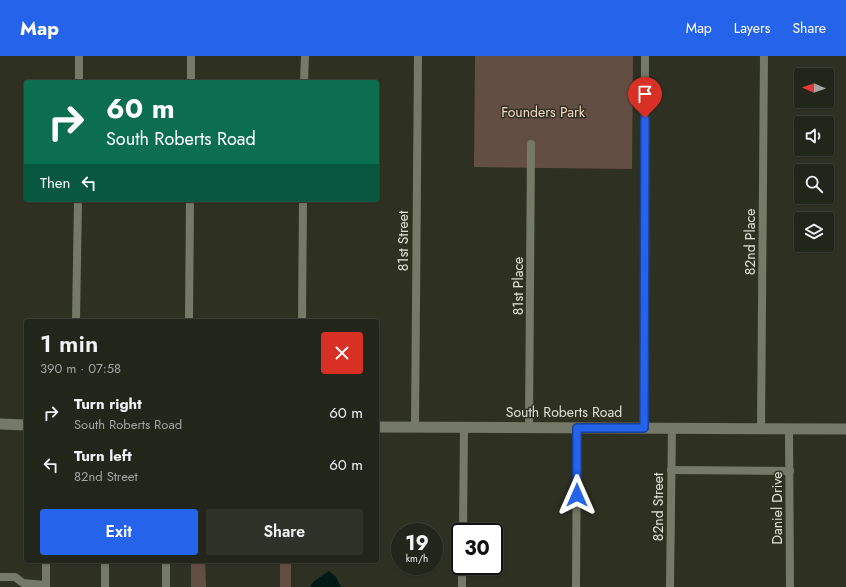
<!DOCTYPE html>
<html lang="en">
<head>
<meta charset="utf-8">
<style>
  :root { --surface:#22251a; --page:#2e3127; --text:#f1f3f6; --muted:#a2a5a2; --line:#3f4239; --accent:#2563eb }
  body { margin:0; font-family:Jost,sans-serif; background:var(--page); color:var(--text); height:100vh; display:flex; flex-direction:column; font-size:15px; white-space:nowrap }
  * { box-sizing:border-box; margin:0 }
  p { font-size:13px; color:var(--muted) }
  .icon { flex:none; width:22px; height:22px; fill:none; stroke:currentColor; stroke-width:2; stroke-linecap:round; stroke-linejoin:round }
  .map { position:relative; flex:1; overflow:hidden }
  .drawer { position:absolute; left:24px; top:263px; width:355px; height:244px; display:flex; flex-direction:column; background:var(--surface); border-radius:4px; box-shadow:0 1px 3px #0004,0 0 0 1px var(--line) }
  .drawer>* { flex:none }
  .banner { position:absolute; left:24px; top:24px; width:355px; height:122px; border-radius:4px; box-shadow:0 1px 3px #0004,0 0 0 1px var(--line); background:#0b6e4f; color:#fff; overflow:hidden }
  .needle { width:26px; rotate:272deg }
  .buttons { position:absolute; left:794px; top:12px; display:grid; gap:8px }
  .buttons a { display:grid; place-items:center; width:40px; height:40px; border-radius:4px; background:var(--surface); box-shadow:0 1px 3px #0004,0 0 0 1px var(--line); font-size:20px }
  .speed { position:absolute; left:391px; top:467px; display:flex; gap:8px; font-size:20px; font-weight:700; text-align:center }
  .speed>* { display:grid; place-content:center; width:52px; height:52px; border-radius:50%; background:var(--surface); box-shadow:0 1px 3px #0004,0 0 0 1px var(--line); line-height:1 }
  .speed small { font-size:10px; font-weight:400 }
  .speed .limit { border:2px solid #111; border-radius:6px; background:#fff; color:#111 }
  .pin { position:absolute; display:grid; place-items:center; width:34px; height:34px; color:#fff; margin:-41px -17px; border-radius:50% 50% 50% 0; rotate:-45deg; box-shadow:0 0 4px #0007 }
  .pin .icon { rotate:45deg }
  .me { position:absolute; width:44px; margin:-22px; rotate:0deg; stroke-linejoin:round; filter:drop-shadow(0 0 3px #0008) }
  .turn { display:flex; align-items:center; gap:14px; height:84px; padding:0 16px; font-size:18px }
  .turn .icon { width:52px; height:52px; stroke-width:2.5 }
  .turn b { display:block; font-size:28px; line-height:34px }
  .then { display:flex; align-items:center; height:38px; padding:0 16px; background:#0003; gap:8px; font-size:15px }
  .round { display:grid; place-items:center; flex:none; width:42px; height:42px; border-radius:4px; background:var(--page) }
  .overview { display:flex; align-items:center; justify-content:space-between; height:68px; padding:0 16px }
  h1 { font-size:24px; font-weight:600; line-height:30px }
  .action { display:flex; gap:8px; margin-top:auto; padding:8px 16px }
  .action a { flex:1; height:46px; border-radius:4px; background:var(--accent); color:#fff; font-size:16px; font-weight:600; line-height:46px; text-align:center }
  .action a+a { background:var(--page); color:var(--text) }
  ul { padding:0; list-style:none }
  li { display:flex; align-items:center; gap:12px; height:52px; padding:0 16px }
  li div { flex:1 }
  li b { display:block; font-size:15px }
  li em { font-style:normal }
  header { display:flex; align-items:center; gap:24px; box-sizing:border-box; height:56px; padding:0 20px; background:var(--accent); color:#fff }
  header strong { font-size:19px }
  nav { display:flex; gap:22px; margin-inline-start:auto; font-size:14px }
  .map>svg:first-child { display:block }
</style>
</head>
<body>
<header>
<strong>Map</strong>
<nav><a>Map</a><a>Layers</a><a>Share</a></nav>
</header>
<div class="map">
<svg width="846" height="531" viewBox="0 0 846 531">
  <rect width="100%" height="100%" fill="#2e3122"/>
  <g fill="#634e43">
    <path d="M475,0H633L632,113L474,111Z"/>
    <path d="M191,505H205L206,531H191Z"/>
    <rect x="280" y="505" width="11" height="26"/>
  </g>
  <path fill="#001915" d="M329,515L336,521L341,531H310L313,526Z"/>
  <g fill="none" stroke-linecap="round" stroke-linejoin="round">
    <g stroke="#757967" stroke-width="8">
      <path d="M79,26V0"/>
      <path d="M191,26V0"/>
      <path d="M304,26L305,0"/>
      <path d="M76,265L78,144"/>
      <path d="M189,265L190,144"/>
      <path d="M302,265L303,144"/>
      <path d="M415,371L418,0"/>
      <path d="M529,371L531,88"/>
      <path d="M644,372L645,0"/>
      <path d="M761,372L764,0"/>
      <path d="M789,373L790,531"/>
      <path d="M671,414L790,415"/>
      <path d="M463,476L464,371"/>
      <path d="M0,521H15L23,527L46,529"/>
      <path d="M46,531V505"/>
      <path d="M105,531V505"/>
      <path d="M166,531V505"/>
      <path d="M462,531V510"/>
      <path d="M576,531L577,372"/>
      <path d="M670,531L672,372"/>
    </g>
    <g stroke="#757967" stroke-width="11">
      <path d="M0,368L26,369"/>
      <path d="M377,371L846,373"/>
    </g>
  </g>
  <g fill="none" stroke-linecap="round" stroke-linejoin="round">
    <defs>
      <path id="route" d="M577,439V372H644L645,62"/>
    </defs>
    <use href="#route" stroke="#184099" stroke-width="10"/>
    <use href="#route" stroke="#2563eb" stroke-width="7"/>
  </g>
  <g text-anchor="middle" stroke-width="3" stroke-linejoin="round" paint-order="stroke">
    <g font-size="14" fill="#fad7c4" stroke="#2e3122">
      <text x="543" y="61">Founders Park</text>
    </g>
    <g font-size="14" fill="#dee0d6" stroke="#2e3122">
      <text transform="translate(403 185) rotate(-90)" y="5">81st Street</text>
      <text transform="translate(750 186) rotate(-90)" y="5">82nd Place</text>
      <text transform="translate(518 230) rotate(-90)" y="5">81st Place</text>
      <text x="564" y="361">South Roberts Road</text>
      <text transform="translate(658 451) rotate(-90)" y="5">82nd Street</text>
      <text transform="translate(777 452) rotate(-90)" y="5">Daniel Drive</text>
    </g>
  </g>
</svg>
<div class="buttons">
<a><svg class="needle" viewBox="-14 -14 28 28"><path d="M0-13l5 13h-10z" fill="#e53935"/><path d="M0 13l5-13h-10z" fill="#a2a5a2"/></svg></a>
<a><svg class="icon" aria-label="sound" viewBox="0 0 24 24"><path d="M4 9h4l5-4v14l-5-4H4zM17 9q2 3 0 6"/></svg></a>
<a><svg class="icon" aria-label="search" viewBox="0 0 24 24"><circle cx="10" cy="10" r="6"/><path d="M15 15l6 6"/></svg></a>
<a><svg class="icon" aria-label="layers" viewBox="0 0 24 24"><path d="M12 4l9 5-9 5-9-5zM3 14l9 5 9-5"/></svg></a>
</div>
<div class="speed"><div>19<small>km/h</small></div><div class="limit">30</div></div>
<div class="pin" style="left:645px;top:62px;background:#d93025"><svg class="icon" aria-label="arrive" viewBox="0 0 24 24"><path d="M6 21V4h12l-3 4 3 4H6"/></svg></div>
<svg class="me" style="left:577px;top:439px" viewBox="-20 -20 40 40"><path d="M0-17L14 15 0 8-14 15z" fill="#2563eb" stroke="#fff" stroke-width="4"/></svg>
<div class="banner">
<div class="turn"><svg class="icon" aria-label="right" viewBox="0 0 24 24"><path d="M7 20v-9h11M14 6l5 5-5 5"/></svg><div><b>60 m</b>South Roberts Road</div></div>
<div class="then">Then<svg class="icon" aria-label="left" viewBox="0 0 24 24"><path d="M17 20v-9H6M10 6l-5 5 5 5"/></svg></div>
</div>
<section class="drawer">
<div class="overview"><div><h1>1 min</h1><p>390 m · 07:58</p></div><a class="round" style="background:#d93025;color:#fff"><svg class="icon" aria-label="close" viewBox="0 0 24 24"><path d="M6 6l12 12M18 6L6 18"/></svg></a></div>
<ul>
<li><svg class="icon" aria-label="right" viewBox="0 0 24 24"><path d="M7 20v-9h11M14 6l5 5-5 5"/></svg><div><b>Turn right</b><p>South Roberts Road</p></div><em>60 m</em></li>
<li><svg class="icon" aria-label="left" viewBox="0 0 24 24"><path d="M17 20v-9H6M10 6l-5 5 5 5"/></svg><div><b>Turn left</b><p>82nd Street</p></div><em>60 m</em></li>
</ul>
<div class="action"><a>Exit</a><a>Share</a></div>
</section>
</div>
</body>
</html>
